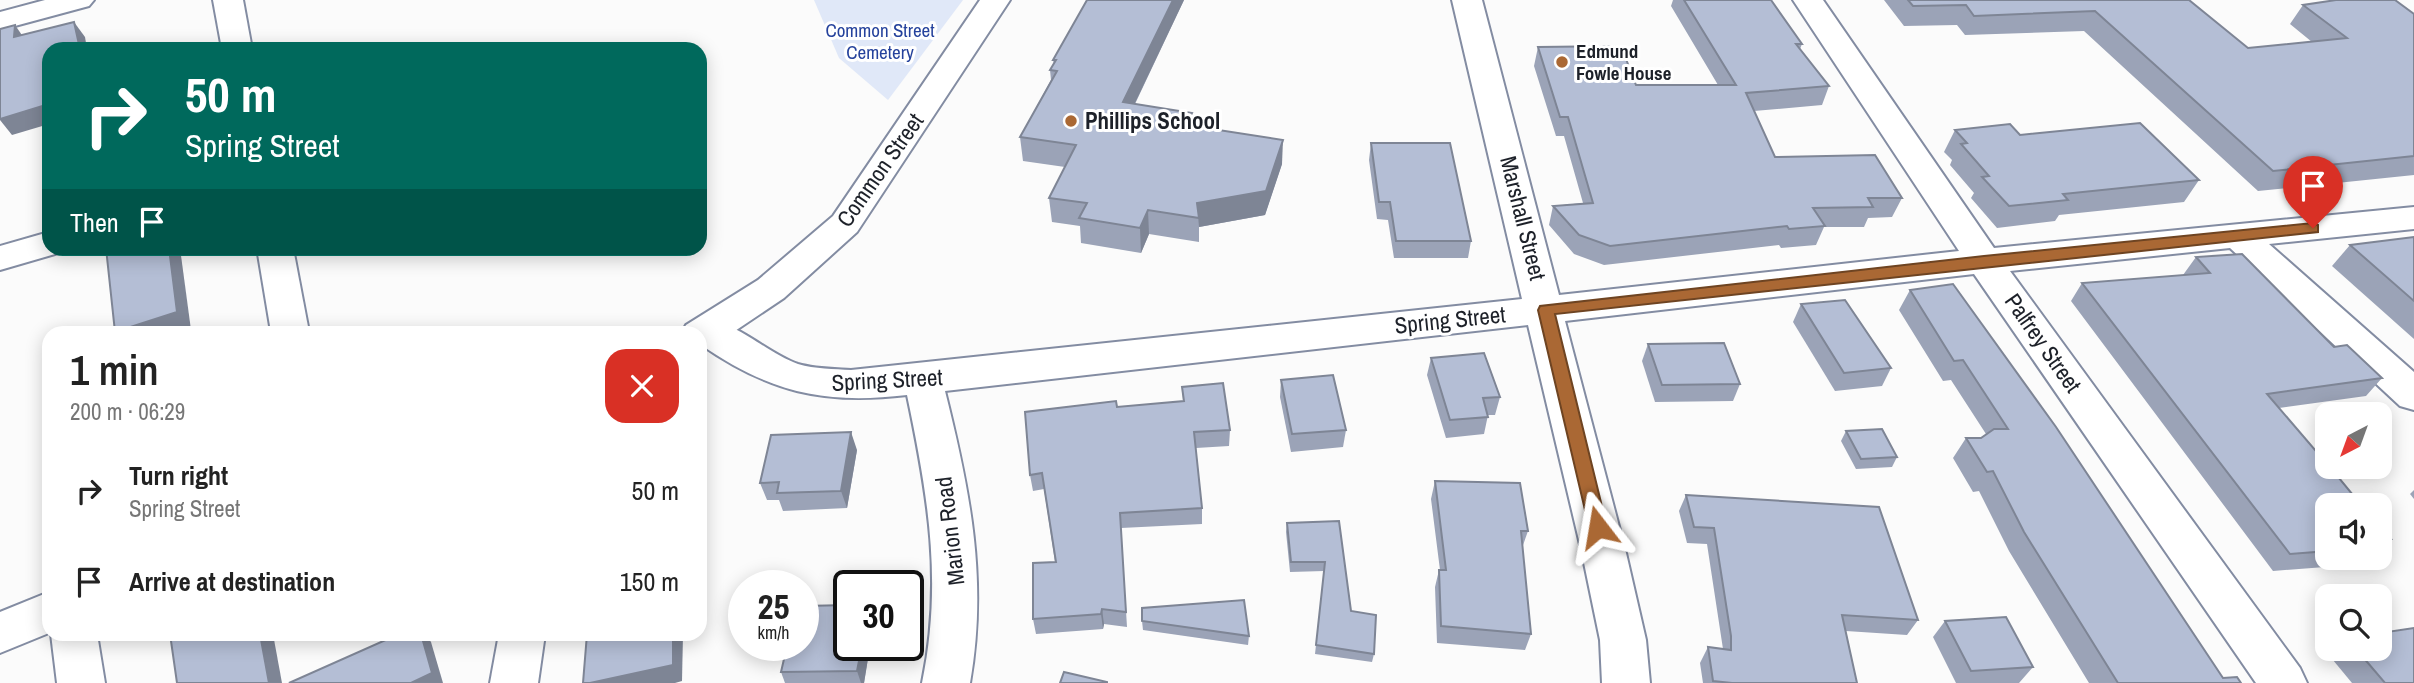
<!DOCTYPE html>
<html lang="en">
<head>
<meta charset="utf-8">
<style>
  :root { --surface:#fff; --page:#f6f6f6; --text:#222; --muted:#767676 }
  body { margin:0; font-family:"Archivo Narrow",sans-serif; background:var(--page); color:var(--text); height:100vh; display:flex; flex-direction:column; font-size:26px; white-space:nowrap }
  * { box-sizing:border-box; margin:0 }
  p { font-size:23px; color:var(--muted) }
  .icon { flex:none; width:38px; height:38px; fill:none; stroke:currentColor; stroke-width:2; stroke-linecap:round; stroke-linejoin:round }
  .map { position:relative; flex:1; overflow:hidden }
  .drawer { position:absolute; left:42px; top:326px; width:665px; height:315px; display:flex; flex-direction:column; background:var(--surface); border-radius:21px; box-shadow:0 4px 18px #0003 }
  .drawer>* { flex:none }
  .guide { position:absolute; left:42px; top:42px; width:665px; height:214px; border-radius:21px; box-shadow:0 4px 18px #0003; background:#00695c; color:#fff; overflow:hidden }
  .needle { width:46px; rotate:221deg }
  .buttons { position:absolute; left:2315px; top:402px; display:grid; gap:14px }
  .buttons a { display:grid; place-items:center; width:77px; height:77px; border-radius:14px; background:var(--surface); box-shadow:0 4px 18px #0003; font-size:35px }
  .speed { position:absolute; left:728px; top:570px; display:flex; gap:14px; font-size:35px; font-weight:700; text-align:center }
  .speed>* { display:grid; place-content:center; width:91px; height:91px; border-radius:50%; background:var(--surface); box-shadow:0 4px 18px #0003; line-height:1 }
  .speed small { font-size:18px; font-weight:400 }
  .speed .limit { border:4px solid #111; border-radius:10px; background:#fff; color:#111 }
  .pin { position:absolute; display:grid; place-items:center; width:60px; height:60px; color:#fff; margin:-72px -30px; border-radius:50% 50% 50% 0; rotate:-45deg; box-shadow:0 0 7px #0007 }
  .pin .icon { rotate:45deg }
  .me { position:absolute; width:77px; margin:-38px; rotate:346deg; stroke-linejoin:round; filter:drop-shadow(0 0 5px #0008) }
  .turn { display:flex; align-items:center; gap:24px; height:147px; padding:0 28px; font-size:32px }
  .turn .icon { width:91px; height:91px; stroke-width:2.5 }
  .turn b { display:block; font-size:49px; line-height:60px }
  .then { display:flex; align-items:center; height:66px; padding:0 28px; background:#0003; gap:14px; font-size:26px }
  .round { display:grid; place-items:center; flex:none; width:74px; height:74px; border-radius:21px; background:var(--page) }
  .head { display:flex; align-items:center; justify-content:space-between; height:119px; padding:0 28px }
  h1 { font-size:42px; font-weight:600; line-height:52px }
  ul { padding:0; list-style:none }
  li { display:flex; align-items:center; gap:21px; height:91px; padding:0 28px }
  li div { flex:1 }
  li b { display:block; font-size:26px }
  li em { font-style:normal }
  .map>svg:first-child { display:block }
</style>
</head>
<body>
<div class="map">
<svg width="2414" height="683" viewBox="0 0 2414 683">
  <rect width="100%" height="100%" fill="#fbfbfb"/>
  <path fill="#e0e8f8" d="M814,0H963L888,100L839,58Z"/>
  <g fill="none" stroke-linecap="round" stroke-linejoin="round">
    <defs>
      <g id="street">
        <path d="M45,0H94L89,6L0,30V12Z"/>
        <path d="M213,0H243L252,49H222Z"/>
        <path d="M1452,0H1482L1559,295L1959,251L1793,0H1823L1994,248L2414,207V229L2269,244L2414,372V410L2400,406L2230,248L2010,271L2300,668L2307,683H2256L1974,274L1565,321L1626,553L1646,640L1650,683H1602L1600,640L1582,553L1528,325L945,391C970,491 988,580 970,683H922C943,582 928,495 907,395C823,405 769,392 700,344V332L690,331L695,321C727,312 765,353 798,364C815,369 834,369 851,370L1522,299Z"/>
        <path d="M49,232V248H64L62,252L0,270V246Z"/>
        <path d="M257,248H293L309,332H271Z"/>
        <path d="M51,634H97L105,683H57Z"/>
        <path d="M499,634H545L538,683H490Z"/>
      </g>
      <g id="secondary">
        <path d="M980,0H1010L857,232L784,298L714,345L700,349V332H682L686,325L758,280L833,216Z"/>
        <path d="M49,592V633L0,653V612Z"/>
      </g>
    </defs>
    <use href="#street" stroke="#838ca2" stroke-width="4"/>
    <use href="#secondary" stroke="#838ca2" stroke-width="4"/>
    <use href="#street" fill="#fff" fill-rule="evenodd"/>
    <use href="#secondary" fill="#fff" fill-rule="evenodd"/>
  </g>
  <g fill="#9ba3b7">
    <path d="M1087,0H1184L1135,104L1192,126L1282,164L1265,215L1199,227V242L1149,234L1141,253L1081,243L1080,226L1052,222L1049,198L1065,167L1023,161L1020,137L1051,80L1050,70L1054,64L1053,60Z"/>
    <path d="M1673,0H1771L1802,44L1800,49L1829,86L1822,105L1754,111L1775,157L1902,198L1892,217L1868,218L1864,227H1824L1816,245L1781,248L1779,245L1604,265L1574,254L1549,225L1553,206L1583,203L1564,136H1556L1534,66L1538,47L1636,85H1718L1671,6Z"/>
    <path d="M1884,0H2189L2248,48L2312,42L2290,24L2303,5L2414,14V175L2258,191L2084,31L1965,35L1957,25L1904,26Z"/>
    <path d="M1955,130L2020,135L2199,180L2184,202L2059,215L2055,221L1997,228L1971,198L1974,193L1950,165L1952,160L1944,152Z"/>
    <path d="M1371,143L1471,241L1468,258H1394L1388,220L1377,219L1369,160Z"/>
    <path d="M2414,237V339L2332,266L2350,245Z"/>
    <path d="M2196,257L2382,378L2366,396L2279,408L2328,506V558H2370L2364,564L2273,571L2071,301L2082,283L2183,275Z"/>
    <path d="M1910,290L2223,678L2241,683H2089L2009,551L1979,491L1973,492L1953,458L1966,438H1981L1986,434L1951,380L1943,381L1899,310Z"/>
    <path d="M1801,304L1891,368L1882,386L1835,391L1793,322Z"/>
    <path d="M1648,344L1740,384L1733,401L1655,402L1642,361Z"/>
    <path d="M1431,358L1500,397L1495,415H1488L1484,434L1446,438L1427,375Z"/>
    <path d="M1281,380L1346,430L1343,447L1291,452L1280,397Z"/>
    <path d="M1182,387L1230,430L1229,446L1196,448L1202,508V524L1121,528L1127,627L1104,624L1103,629L1036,634L1033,619L1055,562L1044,489L1033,491L1030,475L1117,407L1183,401Z"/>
    <path d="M1846,431L1897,457L1892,467L1856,469L1841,441Z"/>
    <path d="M857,450L847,508L783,511L779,500H767L760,483Z"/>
    <path d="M1435,481L1528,531L1522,548L1531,634L1525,650L1437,643L1435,587L1439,570H1440L1431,499Z"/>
    <path d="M2414,490V499L2410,494Z"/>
    <path d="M1686,495L1918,620L1907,635L1846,631L1857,683H1703L1700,663L1708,647L1723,649L1707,544L1687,543L1679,511Z"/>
    <path d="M1339,521L1351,611L1374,654L1372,662L1315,654L1324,571L1290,572L1286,532L1287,523Z"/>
    <path d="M2380,527L2391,539L2380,549Z"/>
    <path d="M1142,621L1249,636L1248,645L1143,630Z"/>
    <path d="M1945,621L2033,667L2019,683H1956L1933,637Z"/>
    <path d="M849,646H870L864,683H785L781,672Z"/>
    <path d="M2333,649H2380L2414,683H2352L2328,654Z"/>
  </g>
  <g fill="#7e8595">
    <path d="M1173,0H1184L1124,126L1123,102Z"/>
    <path d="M74,22L85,37L87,49H80Z"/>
    <path d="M15,25L26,41L14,37Z"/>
    <path d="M49,104V124L12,135L0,120V119Z"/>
    <path d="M1192,113V136L1186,125Z"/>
    <path d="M1283,140L1282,164L1265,215L1199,227L1197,203Z"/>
    <path d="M1148,210L1149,234L1141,253L1140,228Z"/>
    <path d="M169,248H180L191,330L183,332H115Z"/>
    <path d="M851,432L857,450L847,508L841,491Z"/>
    <path d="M1102,609L1104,624L1103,629L1101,614Z"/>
    <path d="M260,634H273L282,683H269Z"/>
    <path d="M421,634H425L431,642L443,683H411Z"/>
    <path d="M673,634H683L682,681L675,683H590Z"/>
    <path d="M862,646H870L864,683H861L857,671Z"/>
  </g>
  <g fill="#b4bed5" stroke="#7e8595" stroke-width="2">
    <path d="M1087,0H1173L1123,102L1192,113L1186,125L1283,140L1266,191L1197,203L1199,218L1148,210L1140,228L1079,218L1087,203L1049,198L1076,145L1020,137L1057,71L1050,70L1056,60H1053Z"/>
    <path d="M1684,0H1771L1802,44H1796L1829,86L1746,93L1775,157L1875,155L1902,198H1868L1873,207L1813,208L1825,226L1789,229L1787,226L1610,246L1579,235L1553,206L1593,203L1568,117H1560L1538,47L1621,46L1636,85H1736Z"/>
    <path d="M1908,0H2189L2248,48L2347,38L2303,5L2336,0H2395L2414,14V156L2273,171L2095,11L1974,16L1966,5L1913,6Z"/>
    <path d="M74,22L80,49H49V104L0,119V29L15,25L14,37Z"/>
    <path d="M2140,123L2199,180L2063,194L2068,200L2009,206L1982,177L1989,176L1961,144L1967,143L1955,130L2010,124L2020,135Z"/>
    <path d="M1371,143H1450L1471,241H1396L1390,202H1379Z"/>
    <path d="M2414,237V301L2350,245Z"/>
    <path d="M106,248H169L177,312L115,332Z"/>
    <path d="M2242,254L2334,347L2347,345L2382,378L2267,394L2328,465V467H2330L2362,506H2328V551L2290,554L2082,283L2210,273L2196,257Z"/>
    <path d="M1953,284L2056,427L2223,678L2237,677L2241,683H2118L2024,532L1993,471L1987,472L1966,438H1981L1994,429H2008L1963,360L1954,361L1910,290Z"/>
    <path d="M1845,300L1891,368L1844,373L1801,304Z"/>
    <path d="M1724,343L1740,384L1662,385L1648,344Z"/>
    <path d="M1484,353L1500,397L1483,398L1488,417L1450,420L1431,358Z"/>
    <path d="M1333,375L1346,430L1292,434L1281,380Z"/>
    <path d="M1223,383L1230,430L1194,432L1202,508L1120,513L1126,612L1102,609L1101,614L1033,619V563L1056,562L1042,473L1030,475L1025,412L1116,401L1117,407L1184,401L1182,387Z"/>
    <path d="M1882,429L1897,457L1861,459L1846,431Z"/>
    <path d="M851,432L841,491L777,493L779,482L760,483L771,435Z"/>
    <path d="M1435,481L1520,483L1528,531H1521L1531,634L1441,626L1439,570H1446Z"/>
    <path d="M1686,495L1879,507L1918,620L1842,615L1857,683H1732L1713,681L1708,647L1731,650V636L1714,528L1694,527Z"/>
    <path d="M1339,521L1351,611L1376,615L1374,654L1316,645L1325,562H1291L1287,523Z"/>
    <path d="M2380,527L2391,539L2380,540Z"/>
    <path d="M1244,600L1249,636L1142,621V608Z"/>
    <path d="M849,605V646H862L857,671L781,672L787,646H803V606Z"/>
    <path d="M2006,617L2033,667L1971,671L1945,621Z"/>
    <path d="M2414,628V683H2385L2356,649H2380V633Z"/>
    <path d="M170,634H260L269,683H177Z"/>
    <path d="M399,634H421L432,673L411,683H289Z"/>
    <path d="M587,634H673V665L590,683H583Z"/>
    <path d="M1064,672L1107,682V683H1060Z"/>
  </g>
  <path fill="#aa6834" stroke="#6e4422" stroke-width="2" d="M2313,223L2318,225V232L1555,314L1607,527L1598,534L1589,527L1538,310L1540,306L1984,256Z"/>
  <g fill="#aa6834" stroke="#fff" stroke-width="2.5">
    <circle cx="1562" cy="62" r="7"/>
    <circle cx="1071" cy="121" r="7"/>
  </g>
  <g text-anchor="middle" stroke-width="6" stroke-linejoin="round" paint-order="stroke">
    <g font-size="19" fill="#25429c" stroke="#fff">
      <text x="880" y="37">Common Street<tspan x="880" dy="22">Cemetery</tspan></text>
    </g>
    <g font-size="19" font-weight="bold" fill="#1d2129" stroke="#fff" text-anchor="start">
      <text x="1576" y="58">Edmund<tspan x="1576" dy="22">Fowle House</tspan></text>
    </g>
    <g font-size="23" font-weight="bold" fill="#1d2129" stroke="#fff" text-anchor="start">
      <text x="1085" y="129">Phillips School</text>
    </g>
    <g font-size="23" fill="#1d2129" stroke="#fff">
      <text transform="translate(880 170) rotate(-55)" y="8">Common Street</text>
      <text transform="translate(1523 218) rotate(76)" y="8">Marshall Street</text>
      <text transform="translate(1450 320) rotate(-6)" y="8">Spring Street</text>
      <text transform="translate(2043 343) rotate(55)" y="8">Palfrey Street</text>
      <text transform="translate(887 380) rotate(-3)" y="8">Spring Street</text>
      <text transform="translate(950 531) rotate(-97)" y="8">Marion Road</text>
    </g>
  </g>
</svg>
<div class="buttons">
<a><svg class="needle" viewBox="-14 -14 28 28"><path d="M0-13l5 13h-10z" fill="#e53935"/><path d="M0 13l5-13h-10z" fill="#767676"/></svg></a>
<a><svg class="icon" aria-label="sound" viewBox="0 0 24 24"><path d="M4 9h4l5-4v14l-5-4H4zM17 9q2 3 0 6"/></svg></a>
<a><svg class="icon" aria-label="search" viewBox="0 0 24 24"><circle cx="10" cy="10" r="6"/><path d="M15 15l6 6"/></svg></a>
</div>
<div class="speed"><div>25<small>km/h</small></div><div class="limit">30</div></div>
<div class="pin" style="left:2313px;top:228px;background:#d93025"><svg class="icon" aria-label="arrive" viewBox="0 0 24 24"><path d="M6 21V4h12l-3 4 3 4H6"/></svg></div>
<svg class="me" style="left:1598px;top:527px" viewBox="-20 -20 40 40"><path d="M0-17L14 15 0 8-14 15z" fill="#aa6834" stroke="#fff" stroke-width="4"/></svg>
<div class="guide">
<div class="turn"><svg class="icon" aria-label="right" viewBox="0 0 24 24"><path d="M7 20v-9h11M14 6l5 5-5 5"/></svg><div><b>50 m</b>Spring Street</div></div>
<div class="then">Then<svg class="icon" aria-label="arrive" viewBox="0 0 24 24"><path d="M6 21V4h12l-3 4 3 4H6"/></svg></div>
</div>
<section class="drawer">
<div class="head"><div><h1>1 min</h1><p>200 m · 06:29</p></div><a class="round" style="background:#d93025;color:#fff"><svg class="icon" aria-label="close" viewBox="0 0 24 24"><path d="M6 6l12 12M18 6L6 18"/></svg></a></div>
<ul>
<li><svg class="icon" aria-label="right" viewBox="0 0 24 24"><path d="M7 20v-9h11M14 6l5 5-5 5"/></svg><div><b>Turn right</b><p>Spring Street</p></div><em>50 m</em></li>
<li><svg class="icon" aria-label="arrive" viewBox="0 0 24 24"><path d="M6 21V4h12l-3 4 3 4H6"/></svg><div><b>Arrive at destination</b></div><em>150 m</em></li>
</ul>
</section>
</div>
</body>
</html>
